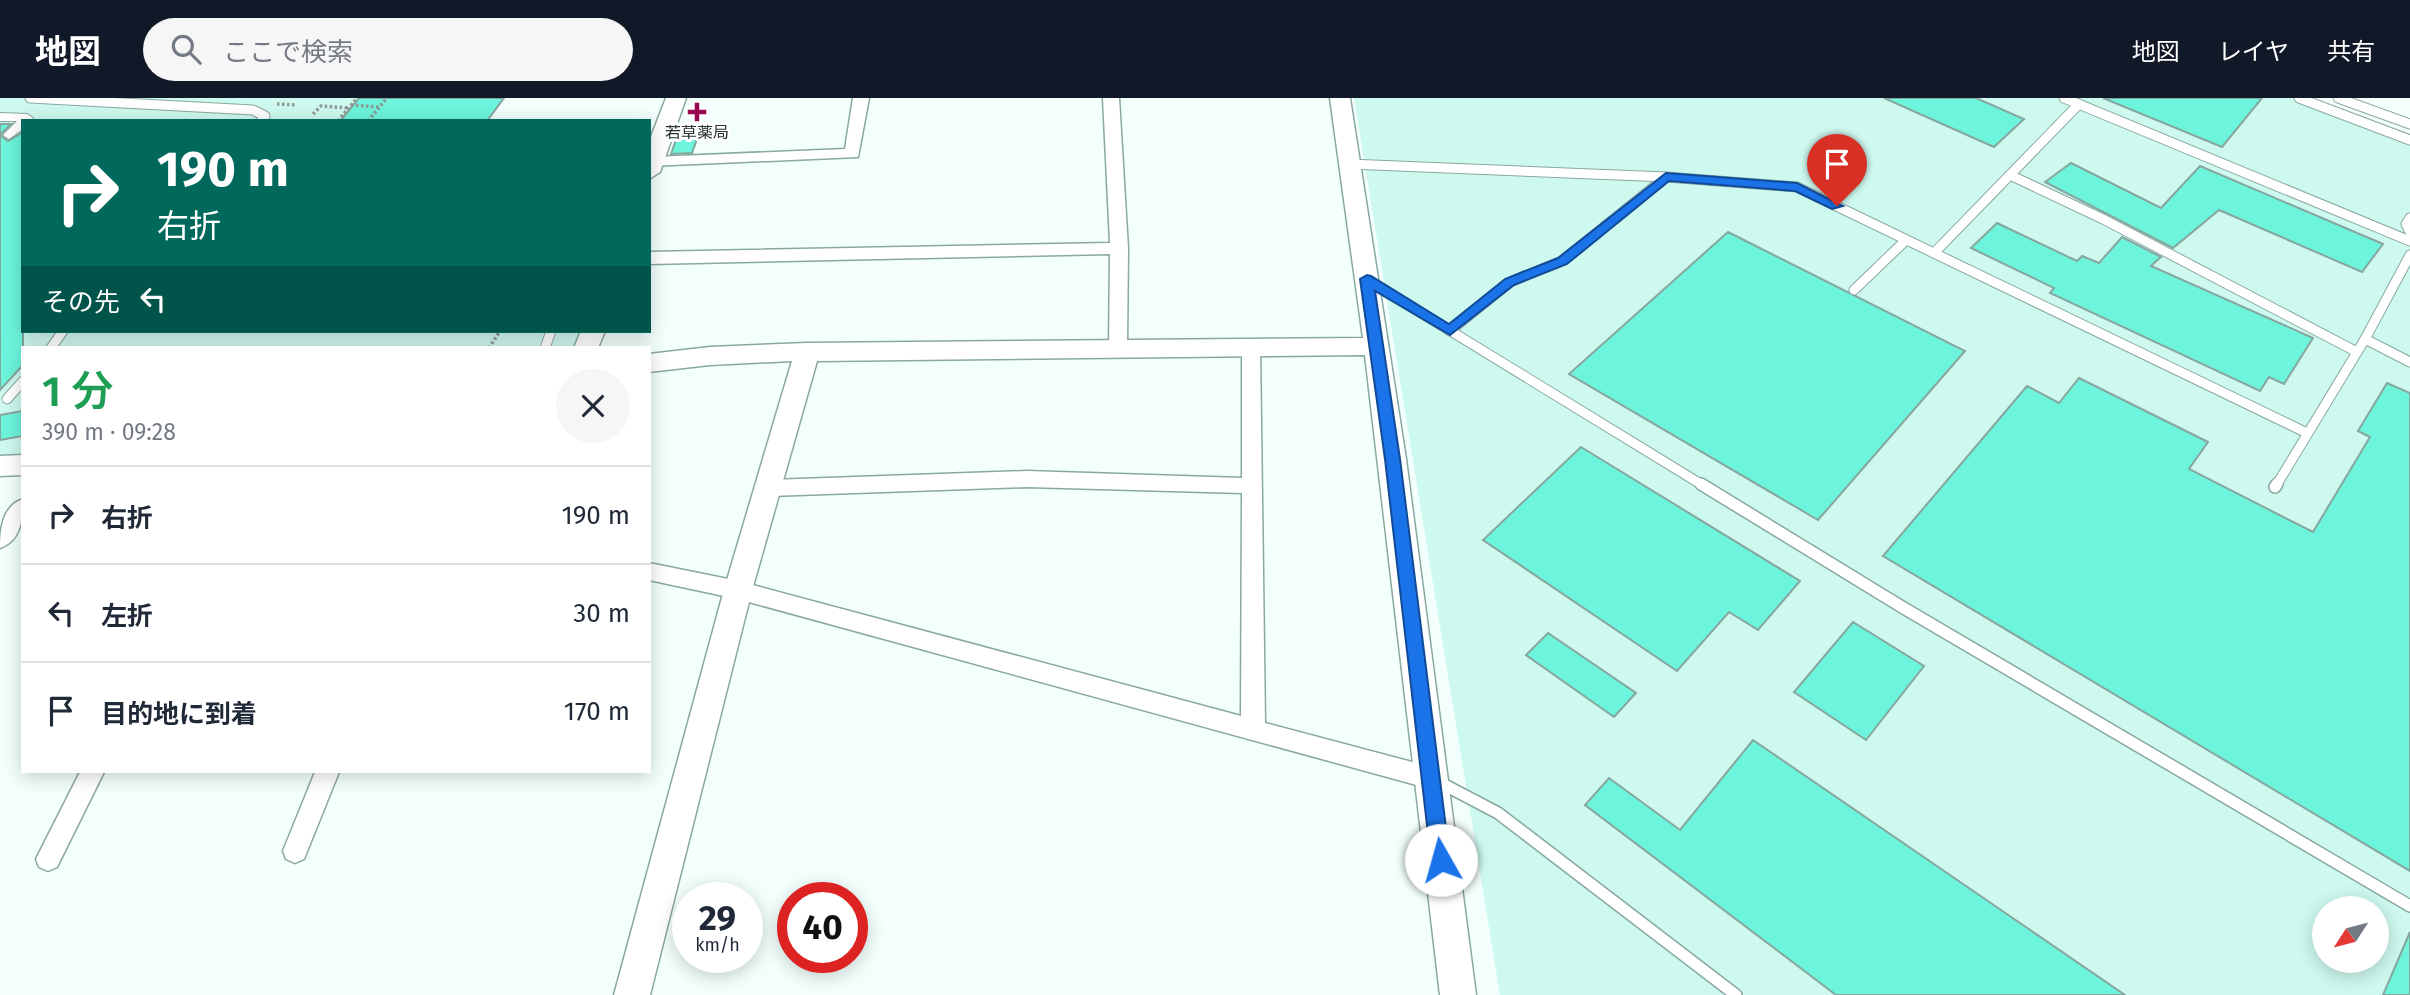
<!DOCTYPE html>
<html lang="ja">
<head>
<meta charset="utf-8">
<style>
  :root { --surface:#fff; --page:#f6f6f7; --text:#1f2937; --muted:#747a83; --line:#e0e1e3; --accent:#111827 }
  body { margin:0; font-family:"Fira Sans","Noto Sans JP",sans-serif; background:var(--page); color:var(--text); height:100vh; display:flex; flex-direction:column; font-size:26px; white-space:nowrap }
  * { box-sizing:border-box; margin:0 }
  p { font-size:23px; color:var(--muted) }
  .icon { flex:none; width:38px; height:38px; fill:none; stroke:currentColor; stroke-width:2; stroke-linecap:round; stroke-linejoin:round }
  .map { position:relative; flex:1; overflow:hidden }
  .side { position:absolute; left:21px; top:248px; width:630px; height:427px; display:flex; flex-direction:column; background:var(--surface); border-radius:0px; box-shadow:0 4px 18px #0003 }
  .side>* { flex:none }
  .banner { position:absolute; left:21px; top:21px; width:630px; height:214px; border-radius:0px; box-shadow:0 4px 18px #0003; background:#00695c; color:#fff; overflow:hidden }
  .needle { width:46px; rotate:234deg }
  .controls { position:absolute; left:2312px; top:798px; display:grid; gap:14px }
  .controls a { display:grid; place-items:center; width:77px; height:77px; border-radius:50%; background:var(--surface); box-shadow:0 4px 18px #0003; font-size:35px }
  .speed { position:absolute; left:672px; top:784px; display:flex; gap:14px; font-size:35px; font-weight:700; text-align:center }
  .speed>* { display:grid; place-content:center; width:91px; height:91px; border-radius:50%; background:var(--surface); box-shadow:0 4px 18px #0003; line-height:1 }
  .speed small { font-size:18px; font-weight:400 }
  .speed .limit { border:10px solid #d22; background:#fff; color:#111 }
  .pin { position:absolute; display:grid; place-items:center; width:60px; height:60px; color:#fff; margin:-72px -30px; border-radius:50% 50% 50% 0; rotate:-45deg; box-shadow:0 0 7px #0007 }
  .pin .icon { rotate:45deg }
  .me { position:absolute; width:77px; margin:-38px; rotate:353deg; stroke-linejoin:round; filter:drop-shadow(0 0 5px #0008) }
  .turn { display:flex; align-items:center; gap:24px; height:147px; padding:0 21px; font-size:32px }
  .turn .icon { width:91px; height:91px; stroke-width:2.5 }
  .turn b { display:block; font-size:49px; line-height:60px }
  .then { display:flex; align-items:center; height:66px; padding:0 21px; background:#0003; gap:14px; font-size:26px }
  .round { display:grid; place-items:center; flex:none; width:74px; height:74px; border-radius:37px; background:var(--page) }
  .summary { display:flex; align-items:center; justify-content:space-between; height:119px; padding:0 21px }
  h1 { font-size:42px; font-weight:600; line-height:52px; color:#1e9e55 }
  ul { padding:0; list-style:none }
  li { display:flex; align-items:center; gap:21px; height:98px; padding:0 21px; border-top:2px solid var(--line) }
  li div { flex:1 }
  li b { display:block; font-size:26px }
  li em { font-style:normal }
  header { display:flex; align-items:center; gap:42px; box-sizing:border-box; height:98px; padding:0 35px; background:var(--accent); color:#fff }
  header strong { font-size:33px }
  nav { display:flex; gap:38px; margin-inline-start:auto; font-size:24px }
  .search { width:490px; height:63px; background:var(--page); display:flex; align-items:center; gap:18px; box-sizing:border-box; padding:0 24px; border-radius:38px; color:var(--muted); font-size:26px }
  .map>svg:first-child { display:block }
</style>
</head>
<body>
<header>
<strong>地図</strong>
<div class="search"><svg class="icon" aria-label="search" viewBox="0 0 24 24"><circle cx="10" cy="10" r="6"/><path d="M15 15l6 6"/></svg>ここで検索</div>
<nav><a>地図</a><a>レイヤ</a><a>共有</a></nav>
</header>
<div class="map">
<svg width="2410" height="897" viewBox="0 0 2410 897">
  <rect width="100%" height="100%" fill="#f2fffc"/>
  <g fill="#cef9ef" fill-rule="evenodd">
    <path d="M0,0H417L399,23H23V233H582L576,250H23V359L0,361Z"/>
    <path d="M1354,0H2305L2410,39V897H1500ZM2324,810H2376V863H2324Z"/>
  </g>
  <g fill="#6cf5dc" stroke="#86a69e" stroke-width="2">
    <path d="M359,0H504L487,23H340Z"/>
    <path d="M1884,0H1976L2024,21L1994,49Z"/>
    <path d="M2103,0H2262L2222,49Z"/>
    <path d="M0,26H11L0,37L8,43L23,34V267L0,292Z"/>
    <path d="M679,33H700L692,55L671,56Z"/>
    <path d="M2071,65L2161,110L2200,68L2383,146L2362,174L2219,112L2173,150L2045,84Z"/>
    <path d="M1997,125L2077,163L2082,158L2099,165L2122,139L2161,159L2151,168L2313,240L2284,286L2269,279L2260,293L2050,195L2054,190L1971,150Z"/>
    <path d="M1728,134L1965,253L1818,422L1569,276Z"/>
    <path d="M2079,280L2208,344L2189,371L2313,434L2370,339L2358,333L2387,285L2410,295V773L1883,458L2027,288L2059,305Z"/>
    <path d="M23,313V338L0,342V317Z"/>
    <path d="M1581,349L1800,483L1758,532L1729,514L1677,573L1483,442Z"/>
    <path d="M1853,524L1924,568L1866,642L1794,594Z"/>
    <path d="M1548,535L1636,595L1614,619L1526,557Z"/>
    <path d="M1753,642L2125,897H1836L1585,707L1609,680L1680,732Z"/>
    <path d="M2410,834V897H2383Z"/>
  </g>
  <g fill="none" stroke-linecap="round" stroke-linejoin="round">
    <defs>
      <g id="service-far1">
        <path d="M30,0L253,12L265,18L261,23"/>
        <path d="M2064,0L2410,143"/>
        <path d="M2299,0L2410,42"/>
        <path d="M2338,0L2410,26"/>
        <path d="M1349,66L1666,79L1797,89L2307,335"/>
        <path d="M2010,77L2103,121L2357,254"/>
        <path d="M2410,120L2406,126L2410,134"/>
        <path d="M1934,155L2079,6"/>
        <path d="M1369,183L1704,388"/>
        <path d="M1854,192L1906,142"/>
        <path d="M1450,233L1510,184L1562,163L1666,79"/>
        <path d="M2365,241L2410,264"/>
        <path d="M51,250L63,233"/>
        <path d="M545,250L551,233"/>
        <path d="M7,301L23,283"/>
        <path d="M2276,388L2365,241L2410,157"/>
      </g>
      <g id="service">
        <path d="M1701,386L1902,509L2410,808"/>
        <path d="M2275,389L2277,386"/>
        <path d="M1437,683L1498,715L1736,897"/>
      </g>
      <path id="pedestrian" d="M0,15L27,16L33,20L31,23H23V31L9,41L3,37L17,23H0Z"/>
      <g id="minor">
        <path d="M853,0H869L858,59L649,68V60L653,59L845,51Z"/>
        <path d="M1103,0H1119L1128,150L1127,250L1125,255H1111L1109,250L1110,156L649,166V154L1110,145Z"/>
        <path d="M1251,243L1260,249L1265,625L1431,669L1439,672L1443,680L1439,688L1431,691L738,501L649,482V465L738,483L1241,618L1242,395L1027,389L770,398L763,395L760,390L763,385L770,382L1027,373L1242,380V249Z"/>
        <path d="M23,401C23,420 21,443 0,450C0,432 2,408 23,401Z"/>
        <path d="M80,674H104L57,769L48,773L39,769L36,761Z"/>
        <path d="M315,674H339L304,761L295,765L286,761L283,753Z"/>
      </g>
      <g id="tertiary">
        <path d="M666,0H686L660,74L649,81V44Z"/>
        <path d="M1330,0H1350L1406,361L1476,897H1440L1365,257L817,263L752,492L650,897H614L724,492L792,263L710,267L649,274V256L710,249L807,245L1363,240Z"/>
        <path d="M581,233H605L598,250H574Z"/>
        <path d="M23,357V377L0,378V358Z"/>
      </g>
    </defs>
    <use href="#service-far1" stroke="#89a8a1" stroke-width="11"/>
    <use href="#service" stroke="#89a8a1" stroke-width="14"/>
    <use href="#pedestrian" stroke="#89a8a1" stroke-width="2"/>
    <use href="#minor" stroke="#89a8a1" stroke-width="3"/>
    <use href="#tertiary" stroke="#89a8a1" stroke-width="3"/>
    <g stroke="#8d9a97" stroke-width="3.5" stroke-dasharray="2.5 2.5" stroke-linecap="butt">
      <path d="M277,6L297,7"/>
      <path d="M351,7L379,9"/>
      <path d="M313,16L321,8L349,10"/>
      <path d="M338,23L357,0"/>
      <path d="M368,23L387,0"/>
      <path d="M489,250L500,233"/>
    </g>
    <use href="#service-far1" stroke="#fff" stroke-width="9"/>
    <use href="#service" stroke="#fff" stroke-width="11"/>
    <use href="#pedestrian" fill="#fff" fill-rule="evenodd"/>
    <use href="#minor" fill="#fff" fill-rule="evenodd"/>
    <use href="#tertiary" fill="#fff" fill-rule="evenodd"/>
  </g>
  <path fill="#1a73e8" stroke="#114b97" stroke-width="2" d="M1666,75L1797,85L1843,108L1832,111L1795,93L1669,83L1567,166L1514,187L1450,237L1375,193L1400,361L1450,762L1447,768L1441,771L1434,768L1431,762L1385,361L1360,181L1367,177L1371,178L1449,226L1505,181L1558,160Z"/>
  <path fill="#9c0753" stroke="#fff" stroke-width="2.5" d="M693.5 3.5h7v7h7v7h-7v7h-7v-7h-7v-7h7z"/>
  <g text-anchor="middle" stroke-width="6" stroke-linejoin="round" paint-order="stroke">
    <g font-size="16" fill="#26322f" stroke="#fff">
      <text x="697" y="40">若草薬局</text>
    </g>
  </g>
</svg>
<div class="controls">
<a><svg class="needle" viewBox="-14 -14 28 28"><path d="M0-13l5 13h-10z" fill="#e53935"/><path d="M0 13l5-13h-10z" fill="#747a83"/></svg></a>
</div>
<div class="speed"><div>29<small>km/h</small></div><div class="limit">40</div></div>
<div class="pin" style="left:1837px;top:108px;background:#d93025"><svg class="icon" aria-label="arrive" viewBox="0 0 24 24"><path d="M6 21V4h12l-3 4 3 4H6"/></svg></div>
<svg class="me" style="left:1441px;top:762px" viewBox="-20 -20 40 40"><circle r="19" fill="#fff"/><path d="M0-13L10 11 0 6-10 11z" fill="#1a73e8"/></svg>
<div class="banner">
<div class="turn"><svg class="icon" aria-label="right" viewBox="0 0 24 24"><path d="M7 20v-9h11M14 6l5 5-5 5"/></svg><div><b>190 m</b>右折</div></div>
<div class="then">その先<svg class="icon" aria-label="left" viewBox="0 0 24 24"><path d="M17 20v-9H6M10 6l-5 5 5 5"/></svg></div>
</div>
<section class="side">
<div class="summary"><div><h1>1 分</h1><p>390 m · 09:28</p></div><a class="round"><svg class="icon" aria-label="close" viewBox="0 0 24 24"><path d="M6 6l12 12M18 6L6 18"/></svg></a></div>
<ul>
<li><svg class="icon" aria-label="right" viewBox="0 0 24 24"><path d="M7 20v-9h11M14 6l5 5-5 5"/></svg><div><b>右折</b></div><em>190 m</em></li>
<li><svg class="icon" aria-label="left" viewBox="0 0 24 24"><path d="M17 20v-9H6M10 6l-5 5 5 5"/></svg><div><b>左折</b></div><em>30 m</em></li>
<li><svg class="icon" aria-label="arrive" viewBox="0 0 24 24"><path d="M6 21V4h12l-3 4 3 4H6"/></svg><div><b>目的地に到着</b></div><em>170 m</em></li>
</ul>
</section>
</div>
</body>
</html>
